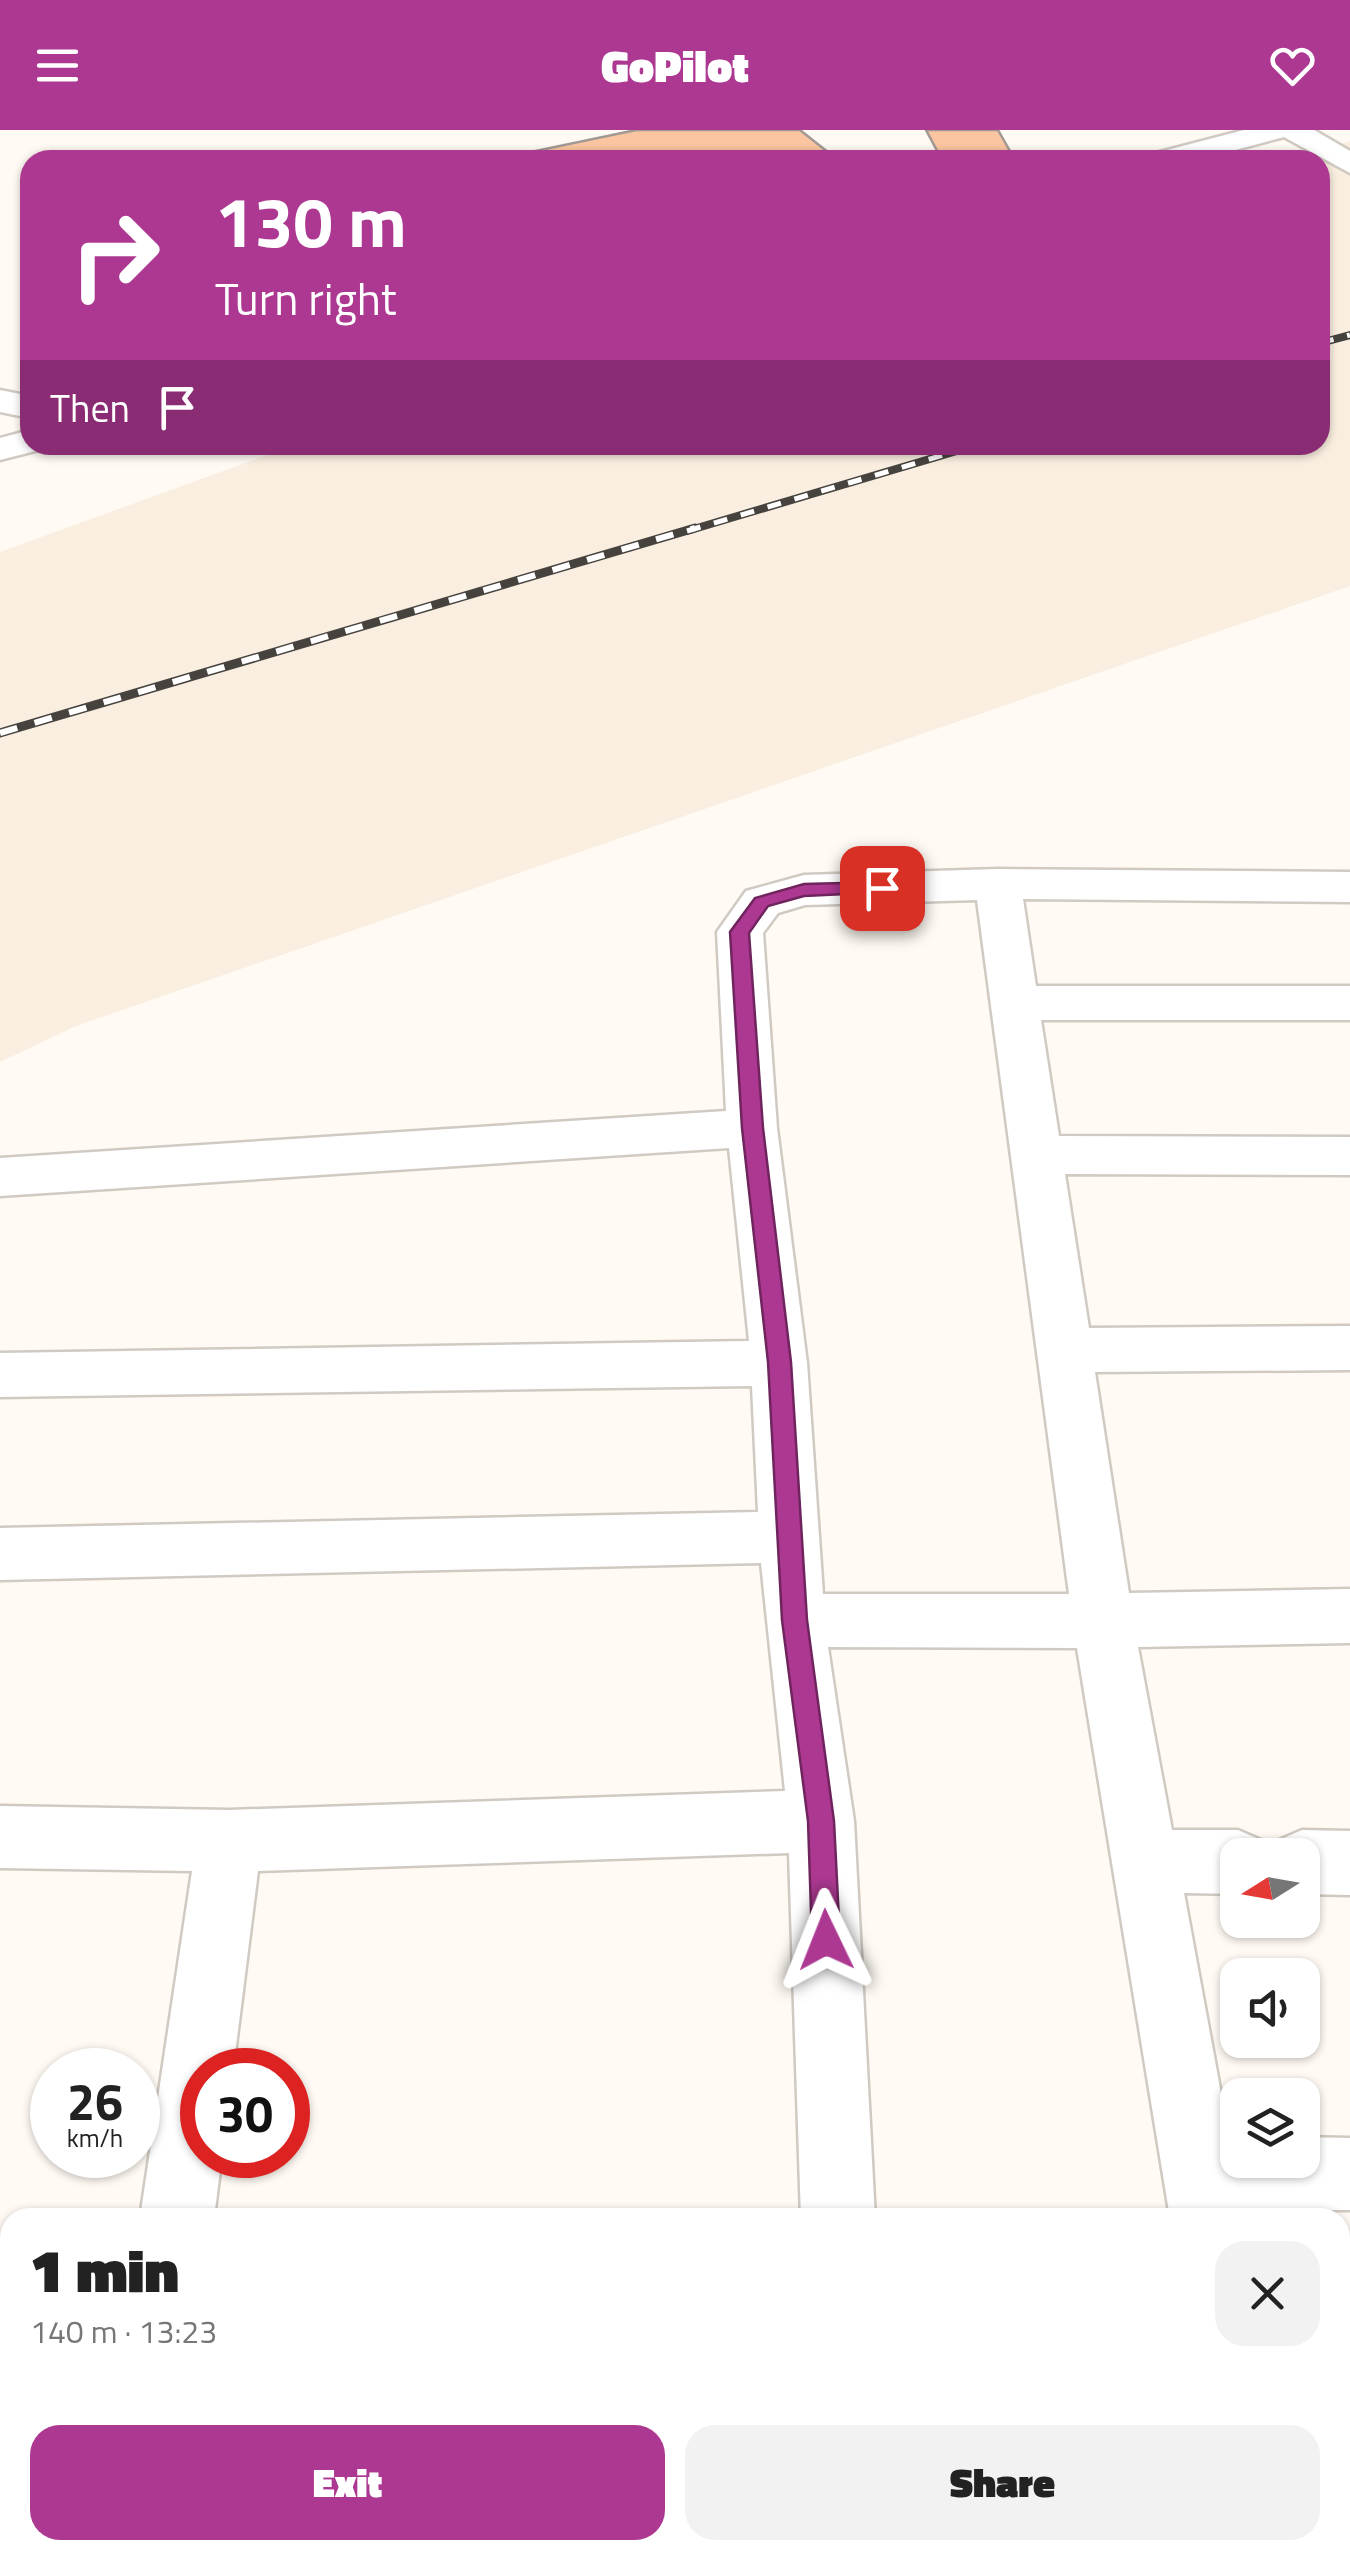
<!DOCTYPE html>
<html lang="en">
<head>
<meta charset="utf-8">
<style>
  :root { --surface:#fff; --page:#f2f2f2; --text:#222; --muted:#767676; --accent:#ad3891 }
  body { margin:0; font-family:"Titillium Web",sans-serif; background:var(--page); color:var(--text); height:100vh; display:flex; flex-direction:column; font-size:38px; white-space:nowrap }
  * { box-sizing:border-box; margin:0 }
  p { font-size:32px; color:var(--muted) }
  .icon { flex:none; width:55px; height:55px; fill:none; stroke:currentColor; stroke-width:2; stroke-linecap:round; stroke-linejoin:round }
  .map { position:relative; flex:1; overflow:hidden }
  .side { position:absolute; left:0px; top:2078px; width:1350px; height:352px; display:flex; flex-direction:column; background:var(--surface); border-radius:30px 30px 0 0; box-shadow:0 2px 8px #0004 }
  .side>* { flex:none }
  .top-card { position:absolute; left:20px; top:20px; width:1310px; height:305px; border-radius:30px; box-shadow:0 2px 8px #0004; background:#ad3891; color:#fff; overflow:hidden }
  .needle { width:65px; rotate:259deg }
  .buttons { position:absolute; left:1220px; top:1708px; display:grid; gap:20px }
  .buttons a { display:grid; place-items:center; width:100px; height:100px; border-radius:20px; background:var(--surface); box-shadow:0 2px 8px #0004; font-size:50px }
  .speed { position:absolute; left:30px; top:1918px; display:flex; gap:20px; font-size:50px; font-weight:700; text-align:center }
  .speed>* { display:grid; place-content:center; width:130px; height:130px; border-radius:50%; background:var(--surface); box-shadow:0 2px 8px #0004; line-height:1 }
  .speed small { font-size:25px; font-weight:400 }
  .speed .limit { border:15px solid #d22; background:#fff; color:#111 }
  .pin { position:absolute; display:grid; place-items:center; width:85px; height:85px; color:#fff; margin:-42px; border-radius:20px; box-shadow:0 5px 15px #0006 }
  .me { position:absolute; width:110px; margin:-55px; rotate:358deg; stroke-linejoin:round; filter:drop-shadow(0 0 8px #0008) }
  .turn { display:flex; align-items:center; gap:35px; height:210px; padding:0 30px; font-size:45px }
  .turn .icon { width:130px; height:130px; stroke-width:2.5 }
  .turn b { display:block; font-size:70px; line-height:85px }
  .then { display:flex; align-items:center; height:95px; padding:0 30px; background:#0003; gap:20px; font-size:38px }
  .round { display:grid; place-items:center; flex:none; width:105px; height:105px; border-radius:30px; background:var(--page) }
  .head { display:flex; align-items:center; justify-content:space-between; height:170px; padding:0 30px }
  h1 { font-size:60px; font-weight:800; line-height:75px }
  .button { display:flex; gap:20px; margin-top:auto; padding:20px 30px }
  .button a { flex:1; height:115px; border-radius:30px; background:var(--accent); color:#fff; font-size:40px; font-weight:800; line-height:115px; text-align:center }
  .button a+a { background:var(--page); color:var(--text) }
  header { display:flex; justify-content:space-between; align-items:center; height:130px; padding:0 30px; background:var(--accent); color:#fff; font-size:45px; font-weight:800 }
  .map>svg:first-child { display:block }
</style>
</head>
<body>
<header><svg class="icon" aria-label="menu" viewBox="0 0 24 24"><path d="M4 6h16M4 12h16M4 18h16"/></svg>GoPilot<svg class="icon" aria-label="heart" viewBox="0 0 24 24"><path d="M12 20l-8-8c-3-5 5-10 8-4 3-6 11-1 8 4z"/></svg></header>
<div class="map">
<svg width="1350" height="2428" viewBox="0 0 1350 2428">
  <rect width="100%" height="100%" fill="#fffaf3"/>
  <path fill="#f9eedf" d="M1350,11V456L76,896L0,932V422L295,315H1320V30H1282Z"/>
  <g fill="#fac5a0" stroke="#a29994" stroke-width="2.5">
    <path d="M636,0H800L838,30H526L521,24Z"/>
    <path d="M926,0H998L1015,30H942Z"/>
  </g>
  <g fill="none" stroke-linecap="round" stroke-linejoin="round">
    <defs>
      <g id="minor">
        <path d="M1244,0H1314L1350,21V43L1284,7L1198,30H1148L1152,24Z"/>
        <path d="M0,260L30,266V288L0,282Z"/>
        <path d="M30,300V315H45L43,319L0,330V308Z"/>
        <path d="M998,739L1350,742V772L1023,769L1036,856H1350V890H1041L1059,1006L1350,1007V1045L1065,1044L1089,1198L1350,1196V1240L1095,1242L1129,1463L1350,1459V1513L1138,1517L1172,1700H1238L1261,1710L1268,1725H1238V1764L1184,1763L1229,2007H1238V2030H1302V2007L1350,2008V2080H1242L1244,2088H1170L1077,1518L828,1517L854,1691L875,2088H801L789,1723L258,1741L233,1940H202V2025H222L214,2088H140L192,1741L0,1738V1676L229,1680L785,1661L761,1433L0,1450V1398L758,1382L752,1256L0,1267V1223L749,1211L729,1018L0,1066V1028L726,981L717,802L746,761L804,745ZM977,770L1069,1464H823L807,1233L777,998L763,803L778,783L805,775Z"/>
        <path d="M1302,1700L1350,1701V1765L1302,1764V1725H1272L1279,1710Z"/>
        <rect x="1340" y="2328" width="10" height="80"/>
        <path d="M91,2420H171L170,2428H90Z"/>
        <path d="M812,2420H892L893,2428H813Z"/>
        <path d="M1225,2420H1305L1306,2428H1226Z"/>
      </g>
    </defs>
    <use href="#minor" stroke="#d0cac2" stroke-width="5"/>
    <use href="#minor" fill="#fff" fill-rule="evenodd"/>
    <defs>
      <g id="rail-far1">
        <path d="M1320,213L1350,205"/>
        <path d="M687,401L977,315"/>
      </g>
      <path id="rail" d="M0,603L695,398"/>
    </defs>
    <use href="#rail-far1" stroke="#46433f" stroke-width="8"/>
    <use href="#rail" stroke="#46433f" stroke-width="9"/>
    <use href="#rail-far1" stroke="#fff" stroke-width="5" stroke-dasharray="14" stroke-linecap="butt"/>
    <use href="#rail" stroke="#fff" stroke-width="6" stroke-dasharray="18" stroke-linecap="butt"/>
  </g>
  <path fill="#ad3891" stroke="#70245e" stroke-width="2.5" d="M882,752L891,758L888,762L804,766L768,776L749,803L763,998L791,1232L807,1490L834,1691L840,1810L836,1820L826,1824L816,1820L812,1810L808,1691L782,1490L768,1232L742,998L730,802L755,768L804,754Z"/>
</svg>
<div class="buttons">
<a><svg class="needle" viewBox="-14 -14 28 28"><path d="M0-13l5 13h-10z" fill="#e53935"/><path d="M0 13l5-13h-10z" fill="#767676"/></svg></a>
<a><svg class="icon" aria-label="sound" viewBox="0 0 24 24"><path d="M4 9h4l5-4v14l-5-4H4zM17 9q2 3 0 6"/></svg></a>
<a><svg class="icon" aria-label="layers" viewBox="0 0 24 24"><path d="M12 4l9 5-9 5-9-5zM3 14l9 5 9-5"/></svg></a>
</div>
<div class="speed"><div>26<small>km/h</small></div><div class="limit">30</div></div>
<div class="pin" style="left:882px;top:758px;background:#d93025"><svg class="icon" aria-label="arrive" viewBox="0 0 24 24"><path d="M6 21V4h12l-3 4 3 4H6"/></svg></div>
<svg class="me" style="left:826px;top:1810px" viewBox="-20 -20 40 40"><path d="M0-17L14 15 0 8-14 15z" fill="#ad3891" stroke="#fff" stroke-width="4"/></svg>
<div class="top-card">
<div class="turn"><svg class="icon" aria-label="right" viewBox="0 0 24 24"><path d="M7 20v-9h11M14 6l5 5-5 5"/></svg><div><b>130 m</b>Turn right</div></div>
<div class="then">Then<svg class="icon" aria-label="arrive" viewBox="0 0 24 24"><path d="M6 21V4h12l-3 4 3 4H6"/></svg></div>
</div>
<section class="side">
<div class="head"><div><h1>1 min</h1><p>140 m · 13:23</p></div><a class="round"><svg class="icon" aria-label="close" viewBox="0 0 24 24"><path d="M6 6l12 12M18 6L6 18"/></svg></a></div>
<div class="button"><a>Exit</a><a>Share</a></div>
</section>
</div>
</body>
</html>
